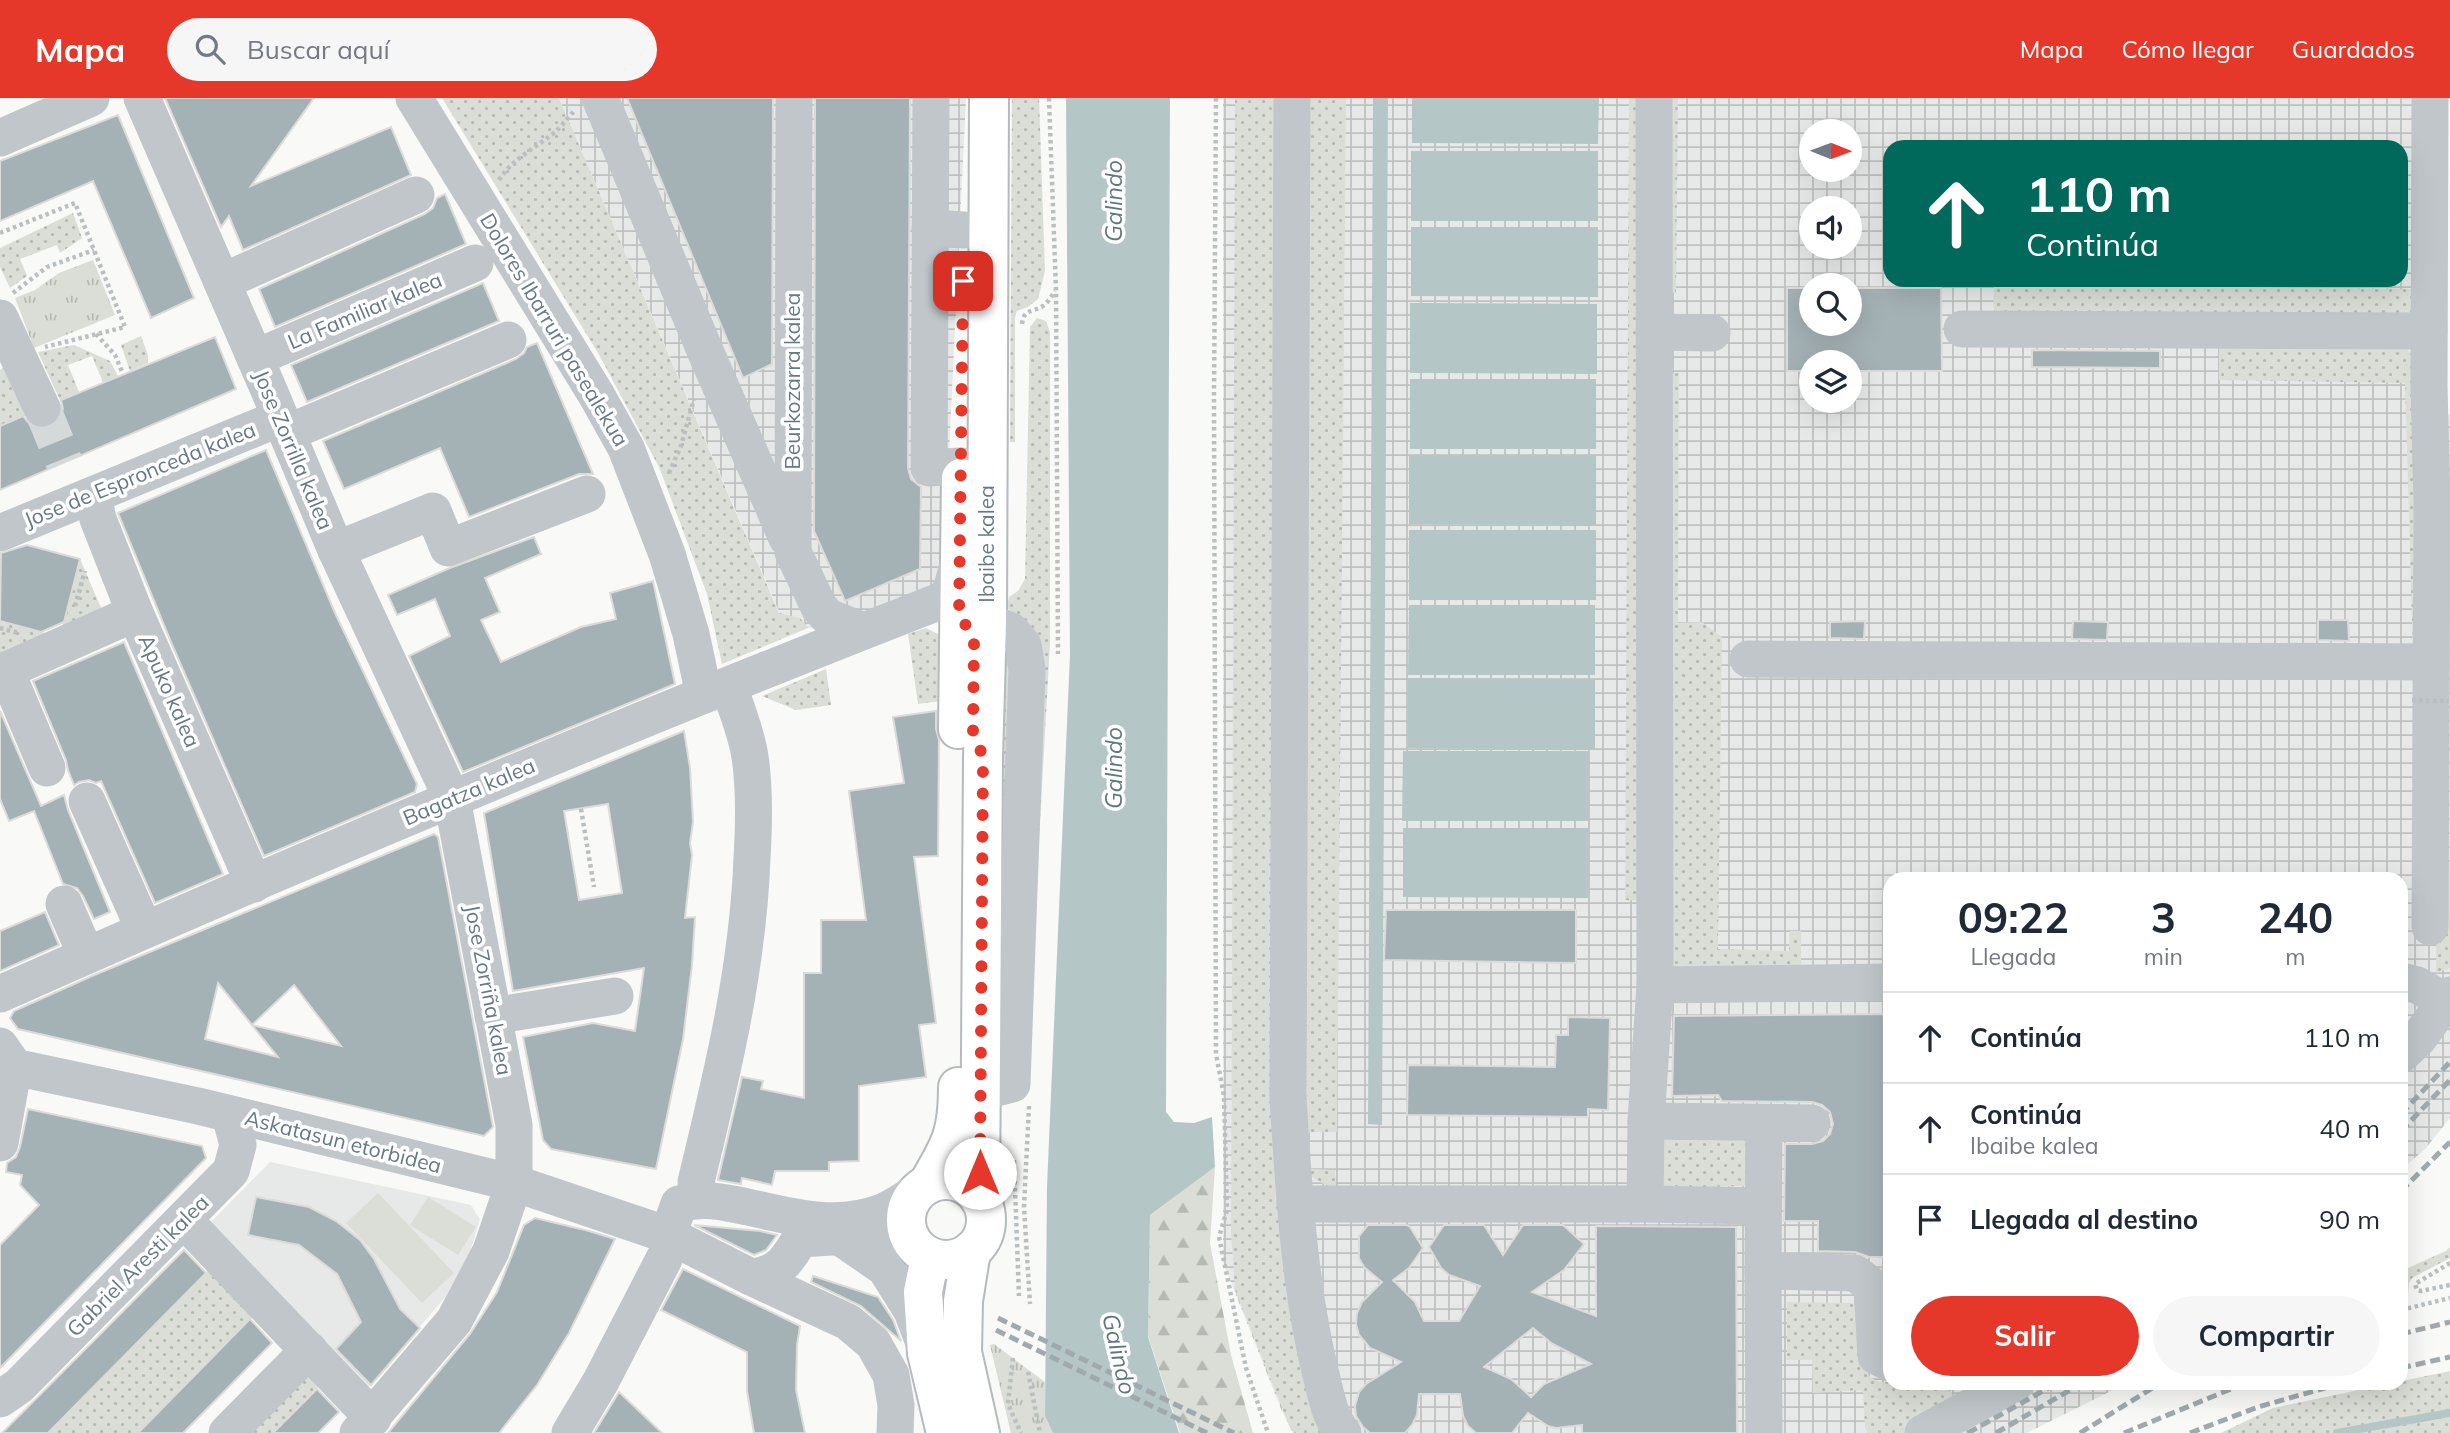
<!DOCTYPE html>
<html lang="es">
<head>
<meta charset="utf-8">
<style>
  :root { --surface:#fff; --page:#f6f6f7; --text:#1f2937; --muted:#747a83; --line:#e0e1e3; --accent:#e6382a }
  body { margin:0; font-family:Mulish,sans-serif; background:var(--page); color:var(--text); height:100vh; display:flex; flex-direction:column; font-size:26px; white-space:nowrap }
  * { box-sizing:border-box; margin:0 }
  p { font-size:23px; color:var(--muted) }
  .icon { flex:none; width:38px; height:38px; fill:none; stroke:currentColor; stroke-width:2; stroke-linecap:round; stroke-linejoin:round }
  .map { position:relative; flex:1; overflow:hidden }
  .drawer { position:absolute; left:1883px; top:774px; width:525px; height:518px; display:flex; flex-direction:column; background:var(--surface); border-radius:21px; box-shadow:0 7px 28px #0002 }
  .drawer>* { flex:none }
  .top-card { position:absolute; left:1883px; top:42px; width:525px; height:147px; border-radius:21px; box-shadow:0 7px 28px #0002; background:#00695c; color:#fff; overflow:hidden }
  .needle { width:46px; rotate:91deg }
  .controls { position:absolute; left:1799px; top:21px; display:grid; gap:14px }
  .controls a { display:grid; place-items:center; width:63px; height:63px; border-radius:50%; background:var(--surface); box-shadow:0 7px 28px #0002; font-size:35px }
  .pin { position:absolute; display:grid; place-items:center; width:60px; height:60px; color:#fff; margin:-30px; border-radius:14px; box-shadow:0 4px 10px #0006 }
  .me { position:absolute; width:77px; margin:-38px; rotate:0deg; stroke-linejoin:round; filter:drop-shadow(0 0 5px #0008) }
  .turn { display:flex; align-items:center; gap:24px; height:147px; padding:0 28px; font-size:32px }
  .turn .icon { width:91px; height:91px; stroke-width:2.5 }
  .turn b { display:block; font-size:49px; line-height:60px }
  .eta { display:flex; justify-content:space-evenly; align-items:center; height:119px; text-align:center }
  .eta b { font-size:42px; font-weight:700; line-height:49px }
  .cta { display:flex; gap:14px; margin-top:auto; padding:14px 28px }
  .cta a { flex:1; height:80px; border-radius:42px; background:var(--accent); color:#fff; font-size:28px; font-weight:700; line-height:80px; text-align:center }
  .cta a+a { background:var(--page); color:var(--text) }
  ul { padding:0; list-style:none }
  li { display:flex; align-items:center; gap:21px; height:91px; padding:0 28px; border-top:2px solid var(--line) }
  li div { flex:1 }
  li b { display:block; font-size:26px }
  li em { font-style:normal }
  header { display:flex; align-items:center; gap:42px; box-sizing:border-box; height:98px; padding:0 35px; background:var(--accent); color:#fff }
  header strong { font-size:33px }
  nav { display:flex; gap:38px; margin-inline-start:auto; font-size:24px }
  .search { width:490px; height:63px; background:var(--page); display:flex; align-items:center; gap:18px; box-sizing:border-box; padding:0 24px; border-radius:38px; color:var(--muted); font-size:26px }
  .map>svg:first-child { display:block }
</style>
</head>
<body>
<header>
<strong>Mapa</strong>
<div class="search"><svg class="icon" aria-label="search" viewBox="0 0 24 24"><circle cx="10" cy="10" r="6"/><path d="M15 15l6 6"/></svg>Buscar aquí</div>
<nav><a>Mapa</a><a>Cómo llegar</a><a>Guardados</a></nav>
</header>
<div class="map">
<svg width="2450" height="1335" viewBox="0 0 2450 1335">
  <defs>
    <pattern id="industrial-grid" width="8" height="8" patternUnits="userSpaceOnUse" patternTransform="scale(1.75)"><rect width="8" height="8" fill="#e7e9e8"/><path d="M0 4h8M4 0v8" fill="none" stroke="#bfc2c1"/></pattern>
    <pattern id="grass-dots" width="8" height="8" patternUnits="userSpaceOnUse" patternTransform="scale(1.75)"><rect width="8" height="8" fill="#daded6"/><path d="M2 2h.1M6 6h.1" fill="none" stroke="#b4b9b3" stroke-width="1.8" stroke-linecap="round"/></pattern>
    <pattern id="forest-firs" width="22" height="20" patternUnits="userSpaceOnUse" patternTransform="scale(1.75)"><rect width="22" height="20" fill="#daded6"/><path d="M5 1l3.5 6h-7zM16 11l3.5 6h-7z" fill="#b4b9b3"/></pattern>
    <pattern id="park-tufts" width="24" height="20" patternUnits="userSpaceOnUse" patternTransform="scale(1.75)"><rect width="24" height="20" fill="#daded6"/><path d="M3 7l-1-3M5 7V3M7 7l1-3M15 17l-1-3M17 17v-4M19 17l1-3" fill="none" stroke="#b4b9b3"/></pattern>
  </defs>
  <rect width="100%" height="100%" fill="#f9f9f7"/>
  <path fill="#e7e9e8" d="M270,1064L471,1107L480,1121L470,1154L446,1198L367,1291L204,1131Z"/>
  <g fill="url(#industrial-grid)" fill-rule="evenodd">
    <path d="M559,0H966L943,481L863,533L808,530L800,520L780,516Z"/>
    <path d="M1223,0H2443L2446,316H2450V1020L2426,1050L2401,1072V780H1890V1284L2127,1285L2027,1335H1293L1281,1311L1223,1164ZM1811,33H1850V72H1811ZM1890,49H2401V182H1890ZM1811,110H1850V149H1811ZM1811,187H1850V226H1811ZM1811,264H1850V303H1811Z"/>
  </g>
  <g fill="url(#grass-dots)">
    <path d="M442,0H559L779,515L800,520L808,530L722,566L707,496L659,369L598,255Z"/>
    <path d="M1012,0H1039L1045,173L1038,201L1028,209L1017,213L1015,220V344H1010Z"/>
    <path d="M1235,0H1276V630L1323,1335H1298L1291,1332L1235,1192L1231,1134Z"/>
    <path d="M1302,0H1346L1337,1034H1309L1310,1071L1335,1072L1336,1090L1327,1088L1307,1076Z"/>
    <path d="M1629,0H1644V803L1625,802Z"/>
    <path d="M1663,0H1678L1676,195L1662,194Z"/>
    <path d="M73,115L82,140L60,155L57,147L20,161L27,178L10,190L0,169V150Z"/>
    <path d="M1994,186L2418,191L2416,211L2403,221L1996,215L1993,209Z"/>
    <path d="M1037,220L1046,223L1050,234V545L1039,743L1020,520L1007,510L1009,499L1018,493L1025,481L1030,229Z"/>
    <path d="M141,238L148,257V265L130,273L121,247Z"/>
    <path d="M74,247L110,263L118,278L103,284L92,258L68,267L79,294L60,302L38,254Z"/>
    <path d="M2222,247L2406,250L2419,265L2413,556L2405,285L2219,282V251Z"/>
    <path d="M6,268L26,317L0,328V272Z"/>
    <path d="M1679,275L1678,525L1702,524L1722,539L1718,851L1789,853L1790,833H1801V868H1663L1664,276Z"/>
    <path d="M80,461L105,519L4,564L0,555V523L60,539Z"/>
    <path d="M926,530L940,537L941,603L918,606L908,536Z"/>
    <path d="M1000,548L1004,549L1010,561L997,945Z"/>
    <path d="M826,571L831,607L796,612L762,598Z"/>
    <path d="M2450,769V870L2436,875L2437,789Z"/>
    <path d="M1666,1041H1742L1749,1046L1746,1088L1669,1090L1663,1087L1661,1044Z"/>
    <path d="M2450,1149V1160L2412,1180L2409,1185L2408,1198L2401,1199V1173L2446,1153Z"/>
    <path d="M210,1171L256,1216L138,1335H44L50,1333Z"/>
    <path d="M1787,1204L1851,1205L1856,1207L1865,1271C1869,1278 1872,1282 1881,1284L1939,1285C1949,1288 1952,1292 1954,1303L1912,1335H1869L1865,1330L1863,1294L1859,1292L1813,1295L1812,1262H1787Z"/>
    <path d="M313,1269L325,1282L273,1335H249Z"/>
    <path d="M2450,1273V1335H2221L2273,1310Z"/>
  </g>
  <path fill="url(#forest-firs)" d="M1215,1069L1210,1145L1231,1257L1253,1335H1180L1148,1238L1150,1117Z"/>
  <g fill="url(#park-tufts)">
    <path d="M93,162L115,217L34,250L15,200L35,192L59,175Z"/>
    <path d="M994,1246L1045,1284V1318L1053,1335H1011L990,1247Z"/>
  </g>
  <g fill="#daded6">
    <path d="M378,1095L454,1175L422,1205L346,1125Z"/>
    <path d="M428,1099L476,1129L458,1157L410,1127Z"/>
  </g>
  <g fill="#b5c6c7">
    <path d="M1066,0H1170L1166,1014L1174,1024L1194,1025L1212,1019L1215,1069L1150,1117L1148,1239L1179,1335H1053L1045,1318L1047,1089L1070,556Z"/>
    <path d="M1373,0H1388L1382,1027L1368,1026Z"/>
    <path d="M1412,0H1599L1598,46L1412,45Z"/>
    <rect x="1411" y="53" width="187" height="70"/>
    <path d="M1411,129H1598V199L1411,198Z"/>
    <path d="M1410,205L1597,206V276L1410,275Z"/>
    <rect x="1410" y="281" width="186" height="70"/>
    <path d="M1409,357H1596V427L1409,426Z"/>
    <rect x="1409" y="432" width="187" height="70"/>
    <path d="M1409,507H1595V577H1408Z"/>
    <path d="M1408,580L1595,581V651L1408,650Z"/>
    <path d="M1403,653H1589V723H1402Z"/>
    <path d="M1403,730H1589V800L1403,799Z"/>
  </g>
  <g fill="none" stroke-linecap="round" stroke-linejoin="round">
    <path stroke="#b5c6c7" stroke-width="8" d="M2337,1335L2450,1315"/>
  </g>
  <g fill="#a4b1b5" stroke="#dbdbd9" stroke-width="2" fill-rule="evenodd">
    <path d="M165,0H314L251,88L391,29L411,77L243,152L229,118L221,129Z"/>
    <path d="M627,0H773L772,266L743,280Z"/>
    <path d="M815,0H910L908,370L911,381L921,389L920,471L845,503L814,433Z"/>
    <path d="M118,17L194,200L151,220L93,83L0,123V63Z"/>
    <path d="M445,96L466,146L275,229L259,191L425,116L433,110L437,100Z"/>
    <path d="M483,185L499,223L307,304L291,267Z"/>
    <path d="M1787,190H1811V226H1850V190H1941L1942,273H1850V264H1811V273H1787Z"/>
    <path d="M215,239L236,291L0,392V328L23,318L31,328L41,331L50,329L60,321L63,311L61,302Z"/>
    <path d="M537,245L593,376H579L469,419L440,350L344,391L323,343L516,261L524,255L527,249Z"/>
    <path d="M2032,252L2160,253V270L2032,269Z"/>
    <path d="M266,352L335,515L417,686L415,694L264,758L171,544L118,415Z"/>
    <path d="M534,439L541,456L485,480L500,514L481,522L501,564L581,529L616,521L610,495L653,483L675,586L463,674L409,558L450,538L435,501L397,517L388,497L450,470Z"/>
    <path d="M27,447L80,461L64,524L41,534L0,523L1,455Z"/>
    <path d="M2318,522H2348L2349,543L2318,542Z"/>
    <path d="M1865,523L1864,541L1830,540V524Z"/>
    <path d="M2073,523L2108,524L2107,542L2072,541Z"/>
    <path d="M124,544L223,776L155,805L101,683L96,685L89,682L79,684L74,687L68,672L66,662L33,583Z"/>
    <path d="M0,613L41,708L64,697L68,712L110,814L94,821L83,798L77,790L63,786L34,713L9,723L0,701Z"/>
    <path d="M936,613V631L939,642L938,758L914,759L936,925L919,927L926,979L859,988V1063L829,1064V1073H775L772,1087L742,1080L741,1086L718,1082L742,979L763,983L761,991L804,1000V875H821V822H866L849,693L904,685L893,619Z"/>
    <path d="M684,633L690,670L693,724L690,745L692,757L685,820L695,819L692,867L683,941L656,1071L551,1051L543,1042L523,939L593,925L635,933L644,870L513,893L484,715ZM608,706L622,795L579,802L564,713Z"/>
    <path d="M434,736L438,739L493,1029L484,1038L18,931L10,920L14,913L92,878ZM218,885L252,927L294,887L341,948L252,927L278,959L205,941Z"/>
    <path d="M1386,812H1576V865L1384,862Z"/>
    <path d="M45,814L59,847L0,873V833Z"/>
    <path d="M1890,916V1159H1869L1855,1154L1818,1153V1123H1784L1785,1046H1812L1823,1043L1830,1036L1833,1026L1830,1014L1822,1007L1812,1004L1722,1003L1718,997L1672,998L1674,918Z"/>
    <path d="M1568,919L1610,920L1608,1012L1588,1011V1019L1407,1017L1408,967L1555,969L1556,937H1568Z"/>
    <path d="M28,1011L202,1048L206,1060L0,1270V1147L39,1107L20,1087L22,1077L6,1074L7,1065L16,1059L20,1049Z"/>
    <path d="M256,1099L309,1109L336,1123L360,1142L374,1161L400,1211L420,1230L371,1287L336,1251L361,1224L337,1176L299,1147L248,1137Z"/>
    <path d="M535,1120L589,1133L615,1141L569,1235L537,1287L499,1335H388L470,1236L497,1194L524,1127Z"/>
    <path d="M694,1127L760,1133L777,1137L766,1152L754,1157Z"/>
    <path d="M1368,1127H1407L1410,1129L1423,1150L1409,1170L1393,1182L1415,1204L1424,1223H1459L1480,1188L1449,1177L1441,1170L1429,1149L1444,1127H1484L1503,1157L1523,1127H1563L1584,1146L1564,1172L1532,1194L1596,1218V1128L1736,1129L1737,1335H1582V1327L1556,1330L1548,1328L1528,1315L1512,1335H1476L1468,1328L1463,1318L1460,1296H1419L1417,1317L1412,1327L1405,1335H1370L1363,1329L1356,1318L1355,1308L1359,1294L1366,1286L1401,1264L1370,1250L1359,1237L1356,1226L1357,1215L1362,1204L1382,1184L1364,1169L1359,1160V1138ZM1533,1230L1551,1245L1591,1266L1544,1286L1531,1299L1511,1281L1484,1269Z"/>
    <path d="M184,1152L206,1175L48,1335H2Z"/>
    <path d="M683,1171L800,1228L797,1247L796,1292L805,1335H754L747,1293V1254L661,1212Z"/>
    <path d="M813,1178L878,1199L893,1222L901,1243L861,1208L811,1184Z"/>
    <path d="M250,1221L272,1245L183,1335H138Z"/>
    <path d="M317,1291L339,1314L318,1335H273Z"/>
    <path d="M619,1294L662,1335H594Z"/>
  </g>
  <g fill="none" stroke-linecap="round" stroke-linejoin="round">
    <path stroke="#d4d9da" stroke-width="37" stroke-dasharray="37 18" stroke-linecap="butt" d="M42,310L64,364"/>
    <defs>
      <g id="major">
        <path d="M958,631L961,380"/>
        <circle cx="946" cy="1122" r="40"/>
        <path d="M928,1086C951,1047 958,1035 958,989"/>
        <path d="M980,1101L983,659L987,523L989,0"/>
        <path d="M971,1153L963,1203L962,1254L980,1335"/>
        <path d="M930,1159L923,1194L927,1255L946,1335"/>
      </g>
    </defs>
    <use href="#major" stroke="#b4babe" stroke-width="42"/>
    <g stroke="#babfc1" stroke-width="4.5" stroke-dasharray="3.5 3.5" stroke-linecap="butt">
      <path d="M1049,0L1056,192L1058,556"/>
      <path d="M1216,0L1214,300L1216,956L1224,998L1227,1112L1219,1139L1246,1270L1268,1335"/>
      <path d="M499,82C513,60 536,50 555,34C562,28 568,20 574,13"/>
      <path d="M0,135L75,105L125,229L45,249"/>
      <path d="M13,195L47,169L94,152"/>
      <path d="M1022,226C1024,210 1032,215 1043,208C1048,205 1052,197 1055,193"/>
      <path d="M96,236L115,257L123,276"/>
      <path d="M669,375L681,348L694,301"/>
      <path d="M75,508L85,473"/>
      <path d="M0,530L18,535"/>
      <path d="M581,711L594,789"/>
      <path d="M1029,1008L1024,1109L1030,1206"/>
      <path d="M1014,1062L1019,1198"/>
      <path d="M2450,1165L2415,1186L2417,1192L2421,1193L2450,1187"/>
      <path d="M2401,1212L2450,1200"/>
      <path d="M1013,1260L1008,1306L1021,1335"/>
      <path d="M1028,1274L1040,1335"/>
    </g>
    <g stroke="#c0c6c9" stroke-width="37">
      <path d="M142,0L268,290L336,452L452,701L514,1027V1085L491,1153L454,1223L358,1335"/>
      <path d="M414,0L597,298L626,350L667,456L691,536L704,597"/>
      <path d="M600,0L706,255L787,440"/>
      <path d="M794,0L793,454L819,509L828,519L863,533"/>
      <path d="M931,0L929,370L961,368"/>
      <path d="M1292,0L1288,1000C1294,1094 1299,1190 1322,1281C1327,1301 1330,1320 1343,1335"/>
      <path d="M0,40L91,0"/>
      <path d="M930,130L964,132"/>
      <path d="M222,184L416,97"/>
      <path d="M0,220L42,310"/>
      <path d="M1962,231L2429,233"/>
      <path d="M1654,234L1712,235"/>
      <path d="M255,260L475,165"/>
      <path d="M287,335L508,242"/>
      <path d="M93,397L98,421L135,515L254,786"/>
      <path d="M0,435L280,320"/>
      <path d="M336,452L433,413L448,450L587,396"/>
      <path d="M975,498L974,512L987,523L1011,533L1023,547L1027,572L1012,986L996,990"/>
      <path d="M1748,561L2430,564"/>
      <path d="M6,573L47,670"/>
      <path d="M0,575L135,515"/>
      <path d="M87,703L144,831"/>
      <path d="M64,806L86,857"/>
      <path d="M2430,829L2432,406L2429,287L2430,0"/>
      <path d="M2401,883L2417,887L2445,903"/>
      <path d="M1655,887L1890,884"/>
      <path d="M0,896C311,758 625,626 943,502L951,492L960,461"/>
      <path d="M493,918L615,898"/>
      <path d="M2401,957L2418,941L2450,897"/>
      <path d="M0,966L198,1008L514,1085L668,1137L751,1179L848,1224L873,1245L891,1277L896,1307L895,1335"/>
      <path d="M1646,1023L1812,1025"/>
      <path d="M1764,1025L1763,1173L1855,1175L1872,1188L1876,1258L1890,1265"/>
      <path d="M0,1045L14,968L0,948"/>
      <path d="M696,1084C722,977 748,870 752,760C754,727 755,692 750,659C747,636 736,611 729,588"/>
      <path d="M1295,1106H1645L1646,1023L1655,887L1654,0"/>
      <path d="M1645,1106L1763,1108"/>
      <path d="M184,1122L373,1320"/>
      <path d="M668,1137L679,1106C703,1099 724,1104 748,1109C792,1119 836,1131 880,1115C893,1110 906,1101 918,1093"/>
      <path d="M840,1139L885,1170L912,1213L924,1245"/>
      <path d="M1763,1173L1764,1335"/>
      <path d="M751,1179C779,1176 786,1164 800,1141L878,1136L910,1139"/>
      <path d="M0,1301L19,1288L231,1073L238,1047L230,1017"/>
      <path d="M227,1335L309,1252"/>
      <path d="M570,1335L601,1283L664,1161"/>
      <path d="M1923,1335L2017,1284"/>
    </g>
    <use href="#major" stroke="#fff" stroke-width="38"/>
    <g stroke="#9faaae" stroke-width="5" stroke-dasharray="10 5" stroke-linecap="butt">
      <path d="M2401,1016L2450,964"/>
      <path d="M2401,1033L2450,982"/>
      <path d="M2401,1093L2450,1044"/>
      <path d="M998,1220L1234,1335"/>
      <path d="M996,1232L1207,1335"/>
      <path d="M2401,1236L2450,1224"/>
      <path d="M2401,1270L2450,1259"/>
      <path d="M1968,1335L2059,1284"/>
      <path d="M1996,1335L2084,1284"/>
      <path d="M2080,1335L2162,1284"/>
      <path d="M2124,1335L2248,1284"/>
      <path d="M2190,1335L2258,1309L2346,1284"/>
    </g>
    <path stroke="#babfc1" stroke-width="4.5" stroke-dasharray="3.5 3.5" stroke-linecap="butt" d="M2412,602L2449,603"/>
  </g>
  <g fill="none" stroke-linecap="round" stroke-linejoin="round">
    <path stroke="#e6382a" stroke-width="12" stroke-dasharray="0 21.6" d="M963,183L959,517L971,535L974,546L973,633L983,659L980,1075"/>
  </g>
  <g text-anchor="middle" stroke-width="7" stroke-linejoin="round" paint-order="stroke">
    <g font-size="21" fill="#647a83" stroke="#fff">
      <text transform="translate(365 213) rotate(-23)" y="7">La Familiar kalea</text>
      <text transform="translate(554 232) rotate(59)" y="7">Dolores Ibarruri pasealekua</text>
      <text transform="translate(793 283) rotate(-90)" y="7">Beurkozarra kalea</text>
      <text transform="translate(293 352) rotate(67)" y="7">Jose Zorrilla kalea</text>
      <text transform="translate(140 377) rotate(-22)" y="7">Jose de Espronceda kalea</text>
      <text transform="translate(987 446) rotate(-90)" y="7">Ibaibe kalea</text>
      <text transform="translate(169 593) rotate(66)" y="7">Apuko kalea</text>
      <text transform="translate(469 694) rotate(-23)" y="7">Bagatza kalea</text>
      <text transform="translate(488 892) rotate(79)" y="7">Jose Zorriña kalea</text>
      <text transform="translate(343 1044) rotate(14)" y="7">Askatasun etorbidea</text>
      <text transform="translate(138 1168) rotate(-45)" y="7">Gabriel Aresti kalea</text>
    </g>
    <g font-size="23" font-style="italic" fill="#5f787c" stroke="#fff">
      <text transform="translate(1114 103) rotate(-90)" y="8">Galindo</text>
      <text transform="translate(1114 670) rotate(-90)" y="8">Galindo</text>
      <text transform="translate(1119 1256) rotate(77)" y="8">Galindo</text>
    </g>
  </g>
</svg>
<div class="controls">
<a><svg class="needle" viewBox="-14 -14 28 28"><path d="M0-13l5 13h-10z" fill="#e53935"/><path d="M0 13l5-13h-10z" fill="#747a83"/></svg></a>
<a><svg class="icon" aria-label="sound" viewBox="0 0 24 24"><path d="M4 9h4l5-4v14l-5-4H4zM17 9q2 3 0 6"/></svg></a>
<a><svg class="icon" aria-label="search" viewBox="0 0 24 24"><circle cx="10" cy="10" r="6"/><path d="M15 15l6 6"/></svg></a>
<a><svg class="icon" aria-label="layers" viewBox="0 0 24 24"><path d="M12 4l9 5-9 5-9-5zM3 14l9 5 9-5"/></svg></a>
</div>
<div class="pin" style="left:963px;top:183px;background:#d93025"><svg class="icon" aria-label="arrive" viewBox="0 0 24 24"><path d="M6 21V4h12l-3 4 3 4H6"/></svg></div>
<svg class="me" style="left:980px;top:1075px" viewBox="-20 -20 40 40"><circle r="19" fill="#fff"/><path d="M0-13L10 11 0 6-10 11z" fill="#e6382a"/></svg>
<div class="top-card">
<div class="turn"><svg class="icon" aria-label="ahead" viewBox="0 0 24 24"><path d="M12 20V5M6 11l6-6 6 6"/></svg><div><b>110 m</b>Continúa</div></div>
</div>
<section class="drawer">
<div class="eta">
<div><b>09:22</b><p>Llegada</p></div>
<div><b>3</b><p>min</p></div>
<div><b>240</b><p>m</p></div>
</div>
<ul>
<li><svg class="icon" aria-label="ahead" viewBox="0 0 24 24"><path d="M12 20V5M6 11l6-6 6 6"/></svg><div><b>Continúa</b></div><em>110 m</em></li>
<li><svg class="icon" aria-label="ahead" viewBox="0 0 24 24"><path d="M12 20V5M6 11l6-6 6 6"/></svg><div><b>Continúa</b><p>Ibaibe kalea</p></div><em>40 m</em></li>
<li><svg class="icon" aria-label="arrive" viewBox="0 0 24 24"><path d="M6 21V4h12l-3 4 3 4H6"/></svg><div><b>Llegada al destino</b></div><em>90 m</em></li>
</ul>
<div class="cta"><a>Salir</a><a>Compartir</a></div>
</section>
</div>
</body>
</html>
